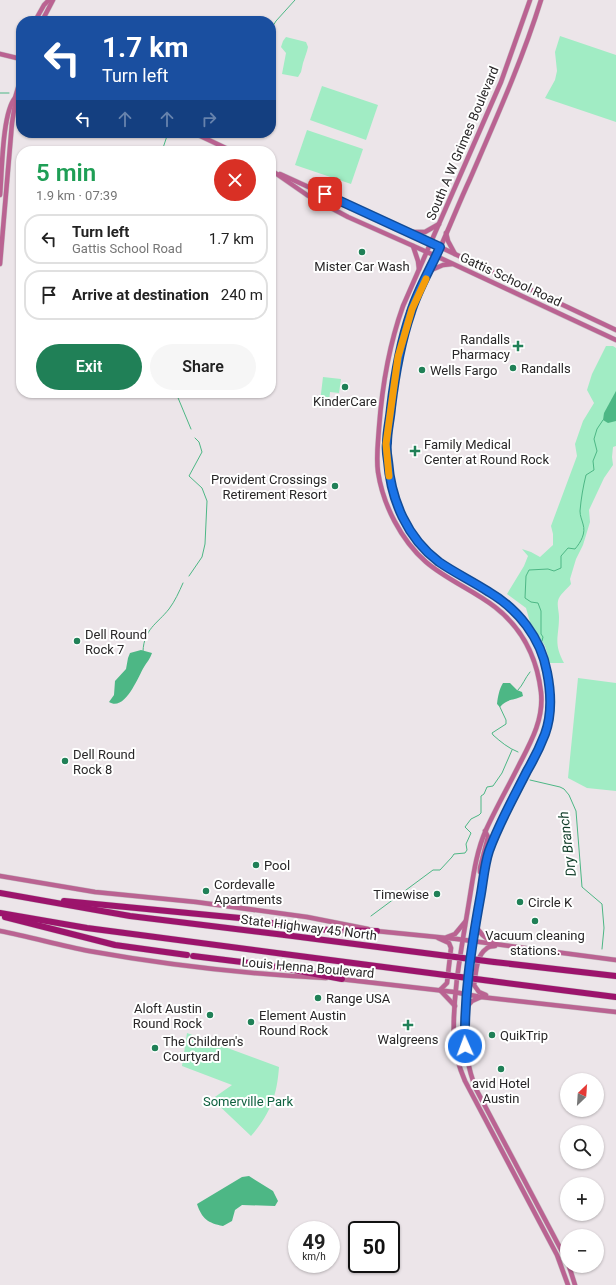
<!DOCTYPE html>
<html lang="en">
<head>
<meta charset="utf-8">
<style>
  :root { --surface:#fff; --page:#f6f6f6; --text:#222; --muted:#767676; --line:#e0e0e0; --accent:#208057 }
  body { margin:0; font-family:Roboto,sans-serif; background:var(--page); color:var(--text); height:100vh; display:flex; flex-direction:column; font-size:15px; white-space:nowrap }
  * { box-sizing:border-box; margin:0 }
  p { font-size:13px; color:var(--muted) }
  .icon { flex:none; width:22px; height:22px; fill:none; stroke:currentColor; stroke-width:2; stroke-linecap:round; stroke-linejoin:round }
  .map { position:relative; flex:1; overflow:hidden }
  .details { position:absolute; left:16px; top:146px; width:260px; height:252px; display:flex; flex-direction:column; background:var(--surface); border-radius:16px; box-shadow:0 1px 3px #0004 }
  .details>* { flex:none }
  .guide { position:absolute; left:16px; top:16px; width:260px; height:122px; border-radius:16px; box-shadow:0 1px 3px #0004; background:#1a4fa0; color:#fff; overflow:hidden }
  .needle { width:26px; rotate:25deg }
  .buttons { position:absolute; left:560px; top:1073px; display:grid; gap:8px }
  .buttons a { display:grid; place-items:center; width:44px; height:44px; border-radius:50%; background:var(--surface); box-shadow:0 1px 3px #0004; font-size:20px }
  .speed { position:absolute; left:288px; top:1221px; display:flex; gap:8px; font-size:20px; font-weight:700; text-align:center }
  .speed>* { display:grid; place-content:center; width:52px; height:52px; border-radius:50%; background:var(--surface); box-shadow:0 1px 3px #0004; line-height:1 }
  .speed small { font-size:10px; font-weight:400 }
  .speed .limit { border:2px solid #111; border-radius:6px; background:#fff; color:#111 }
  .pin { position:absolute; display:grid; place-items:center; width:34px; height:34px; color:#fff; margin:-17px; border-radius:8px; box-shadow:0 2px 6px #0006 }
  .me { position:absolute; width:44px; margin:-22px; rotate:358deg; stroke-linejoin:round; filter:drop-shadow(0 0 3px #0008) }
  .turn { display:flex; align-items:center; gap:14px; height:84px; padding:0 20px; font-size:18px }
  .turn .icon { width:52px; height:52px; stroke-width:2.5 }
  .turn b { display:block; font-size:28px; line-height:34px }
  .lanes { display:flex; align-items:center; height:38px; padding:0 20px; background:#0003; justify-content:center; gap:20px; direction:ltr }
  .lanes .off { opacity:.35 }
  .round { display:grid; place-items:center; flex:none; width:42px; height:42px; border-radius:21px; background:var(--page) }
  .headline { display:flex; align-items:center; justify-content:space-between; height:68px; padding:0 20px }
  h1 { font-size:24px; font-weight:600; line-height:30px; color:#1e9e55 }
  .button { display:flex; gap:8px; margin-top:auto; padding:8px 20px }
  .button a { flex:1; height:46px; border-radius:24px; background:var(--accent); color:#fff; font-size:16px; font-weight:600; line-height:46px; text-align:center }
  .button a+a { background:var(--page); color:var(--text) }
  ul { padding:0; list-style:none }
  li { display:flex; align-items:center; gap:12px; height:50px; margin:0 8px 6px; padding:0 12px; border:2px solid var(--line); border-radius:16px }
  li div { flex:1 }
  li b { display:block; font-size:15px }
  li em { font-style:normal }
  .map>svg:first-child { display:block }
</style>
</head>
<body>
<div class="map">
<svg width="616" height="1285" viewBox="0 0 616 1285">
  <rect width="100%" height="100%" fill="#ece5e9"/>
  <g fill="#a1ecc4">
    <path d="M560,36L616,55V122L545,98L555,80L557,71L555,52Z"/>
    <path d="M286,37L306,42L308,47L307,51L303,63L301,72L298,77L282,74L286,53L281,47L283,41Z"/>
    <path d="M322,86L378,105L366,140L310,120Z"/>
    <path d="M307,130L363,149L351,184L295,165Z"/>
    <path d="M606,346H613L616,348V446L613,447L612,457L613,465L604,478L589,510L590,522L583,545L576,559L570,579L571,584C567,589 559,595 558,601C557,606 559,612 559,617C559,637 553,643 564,663H550L545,646L530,622L526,608L507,594L524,566L528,556L522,549L531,552L540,557L553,545V534L551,526L577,456L575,444L583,421L594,403L587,390L592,374Z"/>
    <path d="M323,377L341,379L339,393L330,392L329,402H320Z"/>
    <path d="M578,678L616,683V791L587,788L568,778Z"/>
    <path d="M187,1033L279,1067C277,1096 270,1114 251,1136L212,1099L232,1085L182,1066Z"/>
  </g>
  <g fill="#4db785">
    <path d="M616,391V421L608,423L603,420L604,413Z"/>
    <path d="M141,650L152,653C150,659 147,662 144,667C138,677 125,712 109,702L114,695L115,681L126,669L128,658L130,653Z"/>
    <path d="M503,683H510L517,690L522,692L523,696C513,701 508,698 500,707L497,704C498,696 499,690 503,683Z"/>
    <path d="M249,1176L273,1191L278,1201L275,1206L242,1205L235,1210L232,1221L223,1226C208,1223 202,1219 197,1204L242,1177Z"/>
  </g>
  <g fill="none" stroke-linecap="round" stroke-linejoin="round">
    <g stroke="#4db785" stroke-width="1">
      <path d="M271,29L276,21L295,0"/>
      <path d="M0,93H9"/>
      <path d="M162,151L168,133"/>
      <path d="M176,393L191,429"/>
      <path d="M189,576L202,557L205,544L207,501L202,488L189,476L202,452L199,442L195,438"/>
      <path d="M542,641L543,637L541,634V611L538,603L531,602L525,598L526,576L529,570L548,569L554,571L561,568V556L568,548L575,549C581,542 586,533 583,524C582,520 580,516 580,511C581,499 583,487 586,475L594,470L593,461L597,451L594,439L597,429L603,420"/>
      <path d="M143,651C144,629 157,624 169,609C175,601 179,592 183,583"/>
      <path d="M518,690C523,685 525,678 530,672"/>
      <path d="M499,705L506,720V724L492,733L493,735C501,742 508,748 518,752"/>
      <path d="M530,780L560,787L564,789L569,795L576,811L582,887L602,904L604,928L602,949"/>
      <path d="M371,916L433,870H440L452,857L454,854L465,853L467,850L466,844L471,833L465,827L471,819L479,815L481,813V796L484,794L487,787L493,786L502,773L512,750"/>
    </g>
    <defs>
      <g id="secondary">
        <path d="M530,0L501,82L403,306C389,345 382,387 379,428C378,443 376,457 378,472C383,505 401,540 426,562C447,580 473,590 495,607C522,628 537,658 541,692C544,719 531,742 519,765C508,787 496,808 486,830C476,852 473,878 469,902C462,946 452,994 454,1039C455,1053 459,1067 465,1081L557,1255L568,1285"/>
        <path d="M541,0C522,61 495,121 470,179C458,205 448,231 436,257C423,286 408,315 400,346C395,368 393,390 391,412C390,422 387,432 387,442C385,472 395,509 412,533C434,563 458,573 488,591C527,615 551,656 550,702C549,747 518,784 500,823C496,833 492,842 489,851C483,870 481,891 478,911C467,967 454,1035 476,1089L567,1261"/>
        <path d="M35,21L44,5L49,0"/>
        <path d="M42,21L53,0"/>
        <path d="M0,54L21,59"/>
        <path d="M194,133L232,151"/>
        <path d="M271,170L307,195L348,217L436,256L616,340"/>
        <path d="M280,174L440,247L616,330"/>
        <path d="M0,195C2,174 2,113 15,98"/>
        <path d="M412,232H425L439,224"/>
        <path d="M446,233L448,241L455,254"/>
        <path d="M413,246L418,261L419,269"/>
        <path d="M0,264L12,123L15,104V98L21,78"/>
        <path d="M429,271L443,265L452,264"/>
        <path d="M484,874L480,872V868L488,837L485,831"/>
        <path d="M0,876L95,892L196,902L307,917L368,929"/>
        <path d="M475,924C479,933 484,938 493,942"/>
        <path d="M0,931C30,937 59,945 89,951C167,965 246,974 326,978"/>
        <path d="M376,931L457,939L616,960"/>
        <path d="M447,937L455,934L465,922"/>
        <path d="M438,938L449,943L451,948L447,983L440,990"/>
        <path d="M340,979L454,992L481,997L616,1012"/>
        <path d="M440,990L455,1006"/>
        <path d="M486,995L479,992L474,985C476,974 476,956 486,949C488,947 492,946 495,946"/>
        <path d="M465,1009L472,1001L481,997"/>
        <path d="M454,1030L458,1034L459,1049L466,1057"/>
        <path d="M569,1266L575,1285"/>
      </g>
      <g id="highway">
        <path d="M0,893L130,916L285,935"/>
        <path d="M64,901L240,918"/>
        <path d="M0,913L87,928L284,954"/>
        <path d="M5,917L115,945L187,955"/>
        <path d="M246,919L298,927L329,930L377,931"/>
        <path d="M193,956L267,965L342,979"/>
        <path d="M494,962L616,976"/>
        <path d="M491,981L616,997"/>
      </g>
    </defs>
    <use href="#secondary" stroke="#c9c3c6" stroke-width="5.5"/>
    <use href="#highway" stroke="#c9c3c6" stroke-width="7"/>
    <use href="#secondary" stroke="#ba6392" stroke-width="4.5"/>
    <use href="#highway" stroke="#9c146c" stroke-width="6"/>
    <defs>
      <g id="highway-bridge">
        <path d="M285,935L494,962"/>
        <path d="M284,954L491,981"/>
      </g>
    </defs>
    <use href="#highway-bridge" stroke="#c9c3c6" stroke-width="7" stroke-linecap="butt"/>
    <use href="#highway-bridge" stroke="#9c146c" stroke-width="6"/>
  </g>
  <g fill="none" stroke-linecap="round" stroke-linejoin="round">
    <defs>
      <path id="route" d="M325,194L440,247C431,268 418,289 411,312C400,344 395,374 391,408C390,420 387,431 387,443C386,449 387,455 388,461C391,500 407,538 439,562C455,573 472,581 489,592C518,609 541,638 547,672C551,692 552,715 545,734C540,747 534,759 527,771C514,797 499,823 489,851C484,866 483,884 480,899C471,949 464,995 465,1046"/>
    </defs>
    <use href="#route" stroke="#114b97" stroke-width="10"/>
    <use href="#route" stroke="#1a73e8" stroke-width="7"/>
    <path stroke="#f59e0b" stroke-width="7" d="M389,476L386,444L398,357L412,309L426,279"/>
  </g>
  <g fill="#208057" stroke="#fff" stroke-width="1.5">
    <circle cx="362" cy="252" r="4"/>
    <path d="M516 340h4v4h4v4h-4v4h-4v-4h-4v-4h4z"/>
    <circle cx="513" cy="368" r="4"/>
    <circle cx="422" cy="370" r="4"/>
    <circle cx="345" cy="387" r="4"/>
    <path d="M413 445h4v4h4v4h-4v4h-4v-4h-4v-4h4z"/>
    <circle cx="335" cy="486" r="4"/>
    <circle cx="77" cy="641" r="4"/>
    <circle cx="65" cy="761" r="4"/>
    <circle cx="256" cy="865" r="4"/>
    <circle cx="206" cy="891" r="4"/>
    <circle cx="437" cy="894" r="4"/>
    <circle cx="520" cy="902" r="4"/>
    <circle cx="535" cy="921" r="4"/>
    <circle cx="318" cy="998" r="4"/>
    <circle cx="210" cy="1015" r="4"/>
    <circle cx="251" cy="1022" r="4"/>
    <path d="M406 1019h4v4h4v4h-4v4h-4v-4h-4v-4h4z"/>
    <circle cx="492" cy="1035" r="4"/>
    <circle cx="155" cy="1048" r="4"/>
    <circle cx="501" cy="1069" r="4"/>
  </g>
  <g text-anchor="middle" stroke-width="4" stroke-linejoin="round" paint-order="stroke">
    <g font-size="13" fill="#292728" stroke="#fff">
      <text transform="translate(462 143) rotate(-67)" y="5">South A W Grimes Boulevard</text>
      <text transform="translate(511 279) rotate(25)" y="5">Gattis School Road</text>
      <text transform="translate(309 927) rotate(7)" y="5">State Highway 45 North</text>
      <text transform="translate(308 967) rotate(5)" y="5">Louis Henna Boulevard</text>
    </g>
    <g font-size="13" fill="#292728" stroke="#fff" text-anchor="start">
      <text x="362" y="271" text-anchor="middle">Mister Car Wash</text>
      <text x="510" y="344" text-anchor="end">Randalls<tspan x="510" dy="15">Pharmacy</tspan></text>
      <text x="521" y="373">Randalls</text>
      <text x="430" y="375">Wells Fargo</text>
      <text x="345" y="406" text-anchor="middle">KinderCare</text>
      <text x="424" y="449">Family Medical<tspan x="424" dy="15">Center at Round Rock</tspan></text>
      <text x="327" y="484" text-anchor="end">Provident Crossings<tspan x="327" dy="15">Retirement Resort</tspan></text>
      <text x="85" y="639">Dell Round<tspan x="85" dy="15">Rock 7</tspan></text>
      <text x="73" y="759">Dell Round<tspan x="73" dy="15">Rock 8</tspan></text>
      <text x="264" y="870">Pool</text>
      <text x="214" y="889">Cordevalle<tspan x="214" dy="15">Apartments</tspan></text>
      <text x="429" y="899" text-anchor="end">Timewise</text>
      <text x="528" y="907">Circle K</text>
      <text x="535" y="940" text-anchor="middle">Vacuum cleaning<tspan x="535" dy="15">stations.</tspan></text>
      <text x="326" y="1003">Range USA</text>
      <text x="202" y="1013" text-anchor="end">Aloft Austin<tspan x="202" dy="15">Round Rock</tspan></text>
      <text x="259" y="1020">Element Austin<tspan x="259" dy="15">Round Rock</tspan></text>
      <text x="500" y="1040">QuikTrip</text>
      <text x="408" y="1044" text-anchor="middle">Walgreens</text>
      <text x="163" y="1046">The Children's<tspan x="163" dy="15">Courtyard</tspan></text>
      <text x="501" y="1088" text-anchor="middle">avid Hotel<tspan x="501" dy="15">Austin</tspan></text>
    </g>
    <g font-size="13" fill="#106140" stroke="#fff">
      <text x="248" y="1106">Somerville Park</text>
    </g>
    <g font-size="14" font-style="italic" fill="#113e2a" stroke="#fff">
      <text transform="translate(567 844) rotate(-97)" y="5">Dry Branch</text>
    </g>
  </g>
</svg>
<div class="buttons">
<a><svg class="needle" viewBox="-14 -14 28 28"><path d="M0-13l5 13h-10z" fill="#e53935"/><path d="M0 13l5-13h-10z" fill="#767676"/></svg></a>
<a><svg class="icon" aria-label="search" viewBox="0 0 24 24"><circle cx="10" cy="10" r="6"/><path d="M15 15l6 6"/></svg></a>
<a>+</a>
<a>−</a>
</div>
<div class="speed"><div>49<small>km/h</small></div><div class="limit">50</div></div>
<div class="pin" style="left:325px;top:194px;background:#d93025"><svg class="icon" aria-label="arrive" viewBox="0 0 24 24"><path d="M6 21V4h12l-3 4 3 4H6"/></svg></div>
<svg class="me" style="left:465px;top:1046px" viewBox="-20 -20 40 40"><circle r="17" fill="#1a73e8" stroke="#fff" stroke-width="3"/><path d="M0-11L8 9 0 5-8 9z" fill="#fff"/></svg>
<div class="guide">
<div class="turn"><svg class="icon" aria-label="left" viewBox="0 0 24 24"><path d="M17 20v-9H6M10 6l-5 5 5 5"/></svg><div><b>1.7 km</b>Turn left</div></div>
<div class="lanes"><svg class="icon" aria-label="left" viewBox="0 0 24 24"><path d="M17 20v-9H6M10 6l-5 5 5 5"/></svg><svg class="icon off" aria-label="ahead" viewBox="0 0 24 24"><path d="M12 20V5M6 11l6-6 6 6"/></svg><svg class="icon off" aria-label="ahead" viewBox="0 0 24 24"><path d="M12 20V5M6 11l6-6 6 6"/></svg><svg class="icon off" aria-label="right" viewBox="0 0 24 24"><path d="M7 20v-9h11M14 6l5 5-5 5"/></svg></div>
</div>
<section class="details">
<div class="headline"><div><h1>5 min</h1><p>1.9 km · 07:39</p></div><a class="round" style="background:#d93025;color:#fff"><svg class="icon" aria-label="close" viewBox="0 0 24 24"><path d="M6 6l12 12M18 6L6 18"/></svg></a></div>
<ul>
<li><svg class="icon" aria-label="left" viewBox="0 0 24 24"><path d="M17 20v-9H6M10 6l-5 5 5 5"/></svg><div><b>Turn left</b><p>Gattis School Road</p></div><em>1.7 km</em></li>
<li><svg class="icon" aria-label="arrive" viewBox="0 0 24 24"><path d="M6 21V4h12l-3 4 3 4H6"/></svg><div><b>Arrive at destination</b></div><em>240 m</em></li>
</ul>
<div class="button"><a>Exit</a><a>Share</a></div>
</section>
</div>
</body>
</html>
